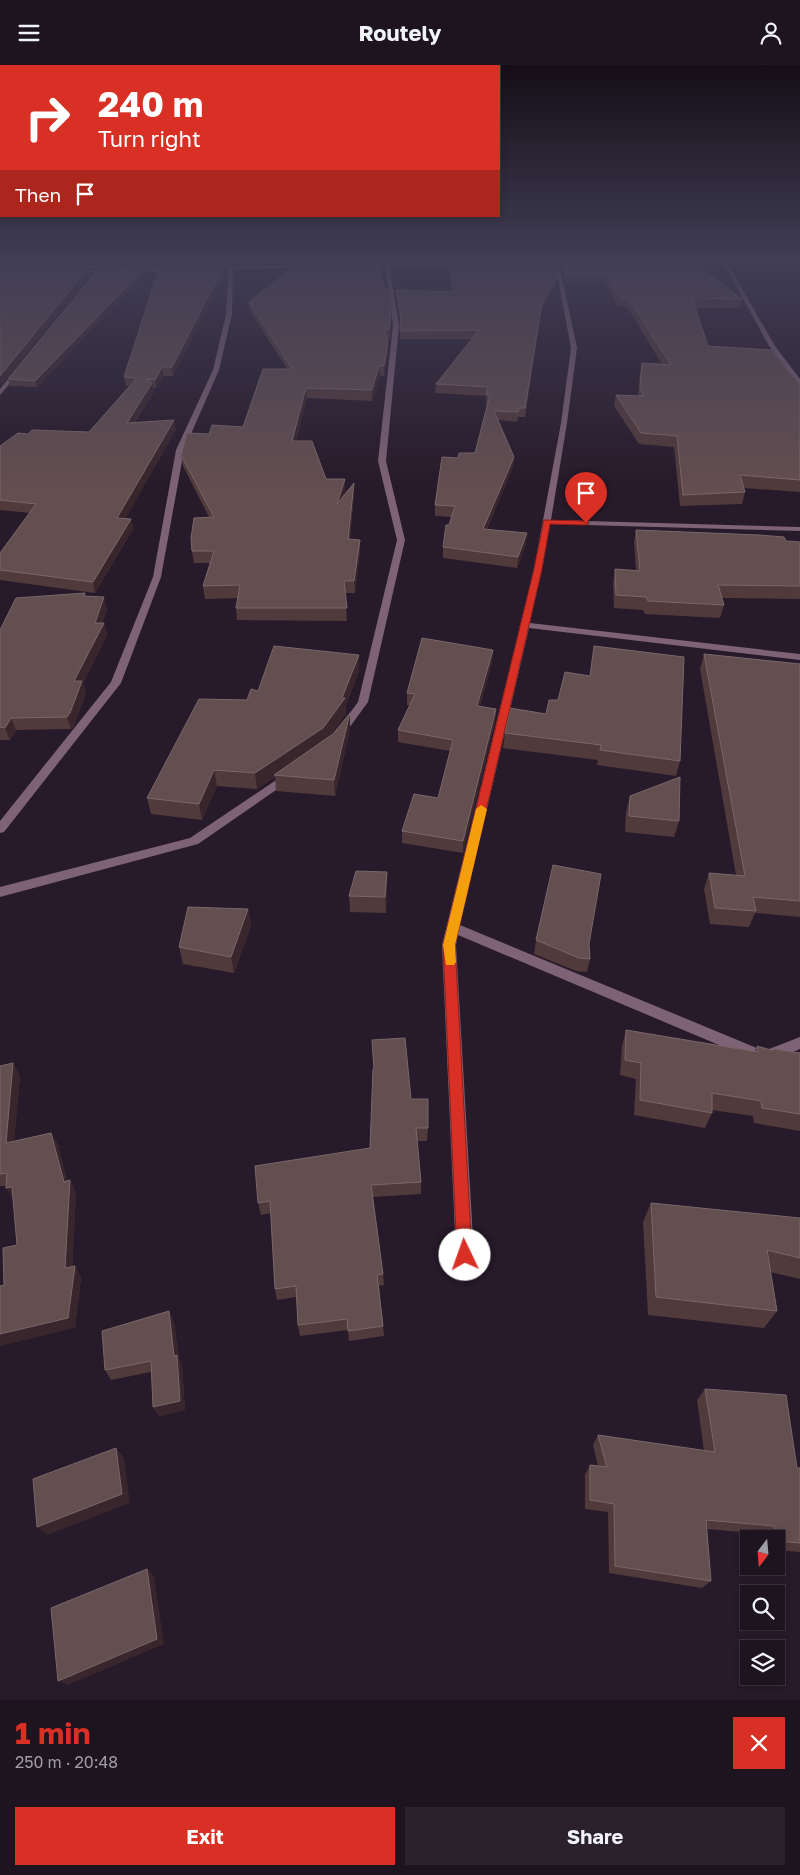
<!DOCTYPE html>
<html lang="en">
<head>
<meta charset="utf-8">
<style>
  :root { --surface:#1d1420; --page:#2a212d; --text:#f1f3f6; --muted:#a09ea5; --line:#3b333e; --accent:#d93025 }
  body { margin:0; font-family:"Golos Text",sans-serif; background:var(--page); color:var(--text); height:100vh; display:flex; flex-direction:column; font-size:19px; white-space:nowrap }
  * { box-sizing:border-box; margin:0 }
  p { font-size:16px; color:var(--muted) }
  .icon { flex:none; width:28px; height:28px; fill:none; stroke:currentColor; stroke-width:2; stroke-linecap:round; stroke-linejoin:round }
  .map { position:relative; height:1635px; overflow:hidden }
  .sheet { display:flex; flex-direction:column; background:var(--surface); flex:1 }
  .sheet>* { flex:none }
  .banner { position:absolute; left:0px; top:0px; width:500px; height:152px; box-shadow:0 2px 8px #0003,0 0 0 1px var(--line); background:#d93025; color:#fff; overflow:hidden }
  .needle { width:32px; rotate:196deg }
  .tools { position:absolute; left:740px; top:1465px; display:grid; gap:10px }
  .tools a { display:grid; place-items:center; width:45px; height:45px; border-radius:0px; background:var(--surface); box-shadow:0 2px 8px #0003,0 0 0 1px var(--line); font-size:25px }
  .pin { position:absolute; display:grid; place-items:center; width:42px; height:42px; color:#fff; margin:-51px -21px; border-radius:50% 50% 50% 0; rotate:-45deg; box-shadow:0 0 5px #0007 }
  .pin .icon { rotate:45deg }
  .me { position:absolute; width:55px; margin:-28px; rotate:357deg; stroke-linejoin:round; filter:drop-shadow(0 0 4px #0008) }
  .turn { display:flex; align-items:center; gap:18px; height:105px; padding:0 15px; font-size:22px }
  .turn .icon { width:65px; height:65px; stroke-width:2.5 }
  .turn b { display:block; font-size:35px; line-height:42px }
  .then { display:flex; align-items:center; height:48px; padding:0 15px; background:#0003; gap:10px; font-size:19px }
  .round { display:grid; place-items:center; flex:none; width:52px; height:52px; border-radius:0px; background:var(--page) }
  .summary { display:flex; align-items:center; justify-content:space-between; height:85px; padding:0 15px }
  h1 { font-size:30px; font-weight:700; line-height:38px; color:var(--accent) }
  .action { display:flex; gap:10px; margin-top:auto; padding:10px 15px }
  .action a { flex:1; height:58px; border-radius:0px; background:var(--accent); color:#fff; font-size:20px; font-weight:700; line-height:58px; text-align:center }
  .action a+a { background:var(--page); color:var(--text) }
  header { display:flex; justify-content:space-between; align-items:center; height:65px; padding:0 15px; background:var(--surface); font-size:22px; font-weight:700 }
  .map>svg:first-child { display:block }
</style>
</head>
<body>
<header><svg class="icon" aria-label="menu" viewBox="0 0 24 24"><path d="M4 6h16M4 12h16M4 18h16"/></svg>Routely<svg class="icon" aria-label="person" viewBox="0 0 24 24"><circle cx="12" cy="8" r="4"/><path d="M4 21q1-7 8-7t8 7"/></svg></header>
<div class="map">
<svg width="800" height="1635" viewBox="0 0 800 1635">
  <rect width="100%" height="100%" fill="#271a2a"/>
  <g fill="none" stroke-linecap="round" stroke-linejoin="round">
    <g fill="#7e6275" fill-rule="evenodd">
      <path d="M134,193H138L132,202H128Z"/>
      <path d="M281,193H285L281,199L279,198Z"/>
      <path d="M413,193H417V194L415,195Z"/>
      <path d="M722,195L726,196L775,281L800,314V320L769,281Z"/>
      <path d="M557,197L559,198L577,283L567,358L551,455L800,462V466L550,459L530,558L800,589V595L529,563L460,860L764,986L800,972V984L764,999L458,870L456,880L474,1191L471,1197L465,1200L459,1197L456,1191L442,880L534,504L561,358L571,283L555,198Z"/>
      <path d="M387,198L389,199L399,260L386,396L405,475L368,637L344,670L340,671L335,668L358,637L397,475L378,396L393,260L385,199Z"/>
      <path d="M229,202L233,203L232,249L219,305L184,385L161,512L121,618L4,767L0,768V756L111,617L153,512L176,385L213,305L226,249Z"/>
      <path d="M17,303L22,304L0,330V324Z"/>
      <path d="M288,707L294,711L292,714L198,779L0,832V822L190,773Z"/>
    </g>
    <g fill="#b587a7" fill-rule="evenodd">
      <path d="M680,195L800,196V198L678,197Z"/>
      <path d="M462,198L464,200H360L362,199Z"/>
      <path d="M310,200L312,202L208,204L210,203Z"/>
      <path d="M175,204L177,206L70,207L72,206Z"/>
    </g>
  </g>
  <g fill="#513a3b">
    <path d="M0,193H133L126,203L88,204L89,210L1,320Z"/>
    <path d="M160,193L151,202L134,203L133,197Z"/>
    <path d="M233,193L229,200H225L226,206L173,311H164L156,323H153L154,327L135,357L176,364L125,454H131L133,464L95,528L0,515V488L30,448L0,445V381L28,369L89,367L129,321H126L124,312L163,200L162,196Z"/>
    <path d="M309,193H374L391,260L390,274H387L388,286L384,311H380L372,336L307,333L296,376L326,414H345V425L343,431L354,418V429L350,474L360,486L355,528H345L347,556L237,555L236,543L238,533L205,534L203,521L210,498H194L192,486L209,452L183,401L181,390L209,369L243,362L287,304L250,246L249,237L309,196Z"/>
    <path d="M444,193H695L703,205L742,234L740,243H695L708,281L800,321V427L743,423L745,427L742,439L680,441L674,382L639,379L614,341L616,330L638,331L640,308L642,298L662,299L627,242H618L605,218H565L562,201V195H555L557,219L541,246L525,352H518L517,357L498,355L514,392L513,402L487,464L526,479L517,503L443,493V482L452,452L435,451V440L458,393L475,388L487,339H486V331L435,328L436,319L472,274H400V257L396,225L453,227L447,202V196H445Z"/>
    <path d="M145,203L146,208L37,322L10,321L8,314Z"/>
    <path d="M636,465L800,477V534L722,533L724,540L720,553L645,549L643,545L614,543L613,517L615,504L636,505L634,477Z"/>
    <path d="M85,528L86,531L107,544L102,558H104L107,570L83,618L86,628L74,661L71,664L16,665L10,675H0V565Z"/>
    <path d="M493,585L492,597L480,641L496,644L495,656L463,788L402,778V766L438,733L450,686L398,677V665L410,640H407V628Z"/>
    <path d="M704,589L800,599V852L755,848L749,862L710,859L704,824L709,808L736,810L700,604Z"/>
    <path d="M359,606L346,640V649L328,673L333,669L350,648V664L335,731L276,726L275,712L257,724L217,721L202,755L151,749L147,733L258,626Z"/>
    <path d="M546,649L680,696L676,711L597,700L598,695L503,683L505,668Z"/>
    <path d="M630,731L679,756L674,772L625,767L626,747Z"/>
    <path d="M387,807V823L386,848L350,847L349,831Z"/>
    <path d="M248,844L251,860L234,908L183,899L179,882Z"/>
    <path d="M536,875L589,879L590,894L587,907L576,906L534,889Z"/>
    <path d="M626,965L755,987L757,981L771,985L800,988V1066L754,1058L753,1051L712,1045V1048L705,1063L634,1050L636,1014L620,1010L622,981Z"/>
    <path d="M372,975L411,1034L428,1063L427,1076H417L421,1117V1129L373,1132L383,1209L384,1220L379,1221L384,1271L349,1276L348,1265L300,1271L298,1260L296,1232L277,1235L275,1224L271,1148L261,1150L258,1138L370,1083L374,1004Z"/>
    <path d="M13,998L20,1011L14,1076L51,1068L58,1080L67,1116L76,1127L72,1201L81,1212L75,1263L4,1220L17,1180L13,1134L6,1121H0V1001Z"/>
    <path d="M651,1138L800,1153V1214L770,1207L777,1246L764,1263L648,1250L643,1157Z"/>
    <path d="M174,1257L179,1294L182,1300L185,1345L159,1351L153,1342L151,1307L111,1315L105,1305Z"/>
    <path d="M705,1324L797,1403H800V1487L776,1485V1474H764L763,1469L707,1464L711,1516L702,1523L609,1508L608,1447L585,1444V1410L590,1400L598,1401L593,1380L598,1370L704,1386L697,1335Z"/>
  </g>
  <g fill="#39252c">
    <path d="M128,193H133L126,203L125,197Z"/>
    <path d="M153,193H160L151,202L150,196Z"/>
    <path d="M229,193H233L229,200L228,194Z"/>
    <path d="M225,199L226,206L173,311L172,302Z"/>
    <path d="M88,203L89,210L1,320L0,311Z"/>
    <path d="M145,203L146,208L37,322L35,316Z"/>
    <path d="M558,212L557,219L541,246L525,352L542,238Z"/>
    <path d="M391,251V260L390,274L389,265Z"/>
    <path d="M388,277V286L384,311V301Z"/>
    <path d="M379,301L380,311L372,336V325Z"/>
    <path d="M162,302L164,311L156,323L155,315Z"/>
    <path d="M152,318L154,327L128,367L127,358Z"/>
    <path d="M306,323L307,333L293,387L292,376Z"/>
    <path d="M174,355L176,364L120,463L117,453Z"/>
    <path d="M514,392L513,402L482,474L483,464Z"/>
    <path d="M345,414V425L338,450L337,439Z"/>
    <path d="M354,418V429L348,486V474Z"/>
    <path d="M131,454L133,464L95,528L93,517Z"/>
    <path d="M527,468L526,479L517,503L518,492Z"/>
    <path d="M360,475V486L355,528L354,516Z"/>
    <path d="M104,532L107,544L100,566L104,558L107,570L83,618L86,628L74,661L71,664L67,652L74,616Z"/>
    <path d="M493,585L492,597L476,653L477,641Z"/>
    <path d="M359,590V606L346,640V649L324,679L274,710L275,712L257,724L255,708L342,633Z"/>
    <path d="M496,644L495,656L463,788V776Z"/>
    <path d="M350,648V664L335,731L334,715Z"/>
    <path d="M11,653L16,665L10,675L5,663Z"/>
    <path d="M214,705L217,721L202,755L199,739Z"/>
    <path d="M387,807V823L386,848L385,832Z"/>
    <path d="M248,844L251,860L234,908L231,892Z"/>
    <path d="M13,998L20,1011L13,1091L6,1078Z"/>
    <path d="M51,1068L58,1080L69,1125L70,1115L76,1127L72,1214L65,1203L64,1117Z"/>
    <path d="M12,1122L14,1135L6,1123Z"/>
    <path d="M75,1201L81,1212L75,1263L0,1281V1269Z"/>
    <path d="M169,1246L174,1257L179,1294L182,1300L185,1345L159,1351L153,1342L174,1291Z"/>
    <path d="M116,1383L124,1393L130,1438L47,1470L37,1462Z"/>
    <path d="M147,1504L154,1511L164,1579L68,1620L58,1616Z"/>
  </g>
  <g fill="#634e50" stroke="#7a676a">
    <path d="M1,193H128L125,197L0,201V194Z"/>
    <path d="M135,193H153L150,196L133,197Z"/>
    <path d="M163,193H229L228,194L162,196Z"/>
    <path d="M563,193H695L703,205L742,234L692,233L708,281L772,285L800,321V415L740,410L745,427L683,430L677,371L641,368L616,330L644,331L640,324L642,298L671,300L628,233H620L606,209H566Z"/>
    <path d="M376,194L385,224H387L391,251L389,265H384L388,277L384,301H379L372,325L306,323L292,376H312L326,414H345L337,439L354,418L348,474L360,475L354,516H344L347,543H236L240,520L203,521L214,486H192L191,473L194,453L214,452L181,390L187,368L209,369L212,360L243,362L263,304H292L249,237L301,196Z"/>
    <path d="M447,194H554L558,212L542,238L525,343H519L518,347L494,346L514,392L483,464L527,468L518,492L443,482L446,460H449L455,441L435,440L442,392L458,393L459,388H475L490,330L486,329L488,322L436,319L479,265L400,266L401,252L396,225L455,227Z"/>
    <path d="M225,199L172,302H162L155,315L146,314L152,318L127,358L174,355L117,453L131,454L93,517L0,505V488L36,439L0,435V381L18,368L28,369L32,365L89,367L137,313L124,312L160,200Z"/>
    <path d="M88,203L0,311V206Z"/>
    <path d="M145,203L35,316L8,314L98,204Z"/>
    <path d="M636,465L759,470L784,472L786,476L800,477V521L718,520L724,540L648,536L646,532L616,530L615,504L640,506Z"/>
    <path d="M85,528L83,531L104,532L95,558H104L74,616H82L70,648L67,652L11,653L5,663L0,662V565L16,533Z"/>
    <path d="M422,573L493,585L477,641L496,644L463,776L402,766L414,729L438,733L453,675L398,665L415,629L407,628Z"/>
    <path d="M274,581L359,590L342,633H345L323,663L255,708L214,705L199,739L147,733L199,634L247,635L251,624L258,626Z"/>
    <path d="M594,581L684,592L680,696L600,685L601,680L505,668L510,643L546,649L549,635H558L565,607L590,611Z"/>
    <path d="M704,589L800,599V836L753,832L756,846L715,843L709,808L745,811Z"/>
    <path d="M350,648L334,715L274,710L333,669Z"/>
    <path d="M680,712L679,756L629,751L630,731Z"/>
    <path d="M553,800L601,809L589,879L590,894L579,893L536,875Z"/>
    <path d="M356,806L387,807L385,832L349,831Z"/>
    <path d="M188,842L248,844L231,892L179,882Z"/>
    <path d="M626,965L758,987L757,981L771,985L775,984L800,988V1049L762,1043L761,1036L712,1028V1048L640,1035L641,998L625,995Z"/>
    <path d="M405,973L411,1034H428V1063H416L421,1117L371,1120L383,1209L377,1210L383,1261L348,1266L347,1254L298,1260L296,1221L275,1224L270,1136L258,1138L255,1101L370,1083L373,1004H374L372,975Z"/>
    <path d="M13,998L6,1078L51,1068L64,1117L70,1115L65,1203L75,1201L68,1253L0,1269V1221L4,1220L3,1183L17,1180L12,1122L6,1123L7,1108L0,1109V1001Z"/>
    <path d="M651,1138L800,1153V1193L767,1185L777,1246L656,1232Z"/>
    <path d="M169,1246L174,1291L177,1290L180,1336L153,1342L151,1296L105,1305L102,1266Z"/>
    <path d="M705,1324L786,1330L797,1403H800V1478L776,1476L774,1461L706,1455L711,1516L615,1501L614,1439L590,1435V1400L607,1402L598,1370L715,1387Z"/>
    <path d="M116,1383L122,1429L37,1462L33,1414Z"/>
    <path d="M147,1504L157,1574L58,1616L51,1543Z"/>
  </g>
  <linearGradient id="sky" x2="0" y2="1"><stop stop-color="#150e17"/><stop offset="0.46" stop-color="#413e55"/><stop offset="1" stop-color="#413e55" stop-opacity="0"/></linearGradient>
  <rect width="800" height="422" fill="url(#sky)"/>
  <path fill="#d93025" stroke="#8d1f18" d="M544,455L586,456L589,458L586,460L550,459L542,504L455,880L472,1190L470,1196L465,1198L459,1196L457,1190L443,880L534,504Z"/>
  <path fill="#f59e0b" d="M481,740L487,744L455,880L456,897L454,900H446L443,880L476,744Z"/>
</svg>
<div class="tools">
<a><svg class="needle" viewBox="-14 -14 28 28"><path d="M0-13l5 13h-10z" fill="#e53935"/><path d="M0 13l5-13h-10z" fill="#a09ea5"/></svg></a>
<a><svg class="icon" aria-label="search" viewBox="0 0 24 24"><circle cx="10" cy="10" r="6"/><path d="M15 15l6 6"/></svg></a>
<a><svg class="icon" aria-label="layers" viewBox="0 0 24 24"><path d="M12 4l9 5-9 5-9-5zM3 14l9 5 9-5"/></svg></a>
</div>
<div class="pin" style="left:586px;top:458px;background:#d93025"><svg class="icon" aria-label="arrive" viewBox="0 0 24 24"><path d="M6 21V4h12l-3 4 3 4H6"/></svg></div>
<svg class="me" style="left:465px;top:1190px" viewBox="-20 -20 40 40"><circle r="19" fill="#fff"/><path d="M0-13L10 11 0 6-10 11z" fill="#d93025"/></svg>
<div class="banner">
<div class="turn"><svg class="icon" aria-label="right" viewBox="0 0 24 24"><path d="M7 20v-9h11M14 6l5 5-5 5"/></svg><div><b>240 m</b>Turn right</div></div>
<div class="then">Then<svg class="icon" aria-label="arrive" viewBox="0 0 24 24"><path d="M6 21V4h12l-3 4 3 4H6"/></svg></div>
</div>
</div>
<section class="sheet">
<div class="summary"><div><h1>1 min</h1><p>250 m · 20:48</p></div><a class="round" style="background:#d93025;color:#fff"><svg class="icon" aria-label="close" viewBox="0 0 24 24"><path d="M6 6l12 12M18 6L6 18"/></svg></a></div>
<div class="action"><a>Exit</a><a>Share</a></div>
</section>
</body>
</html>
